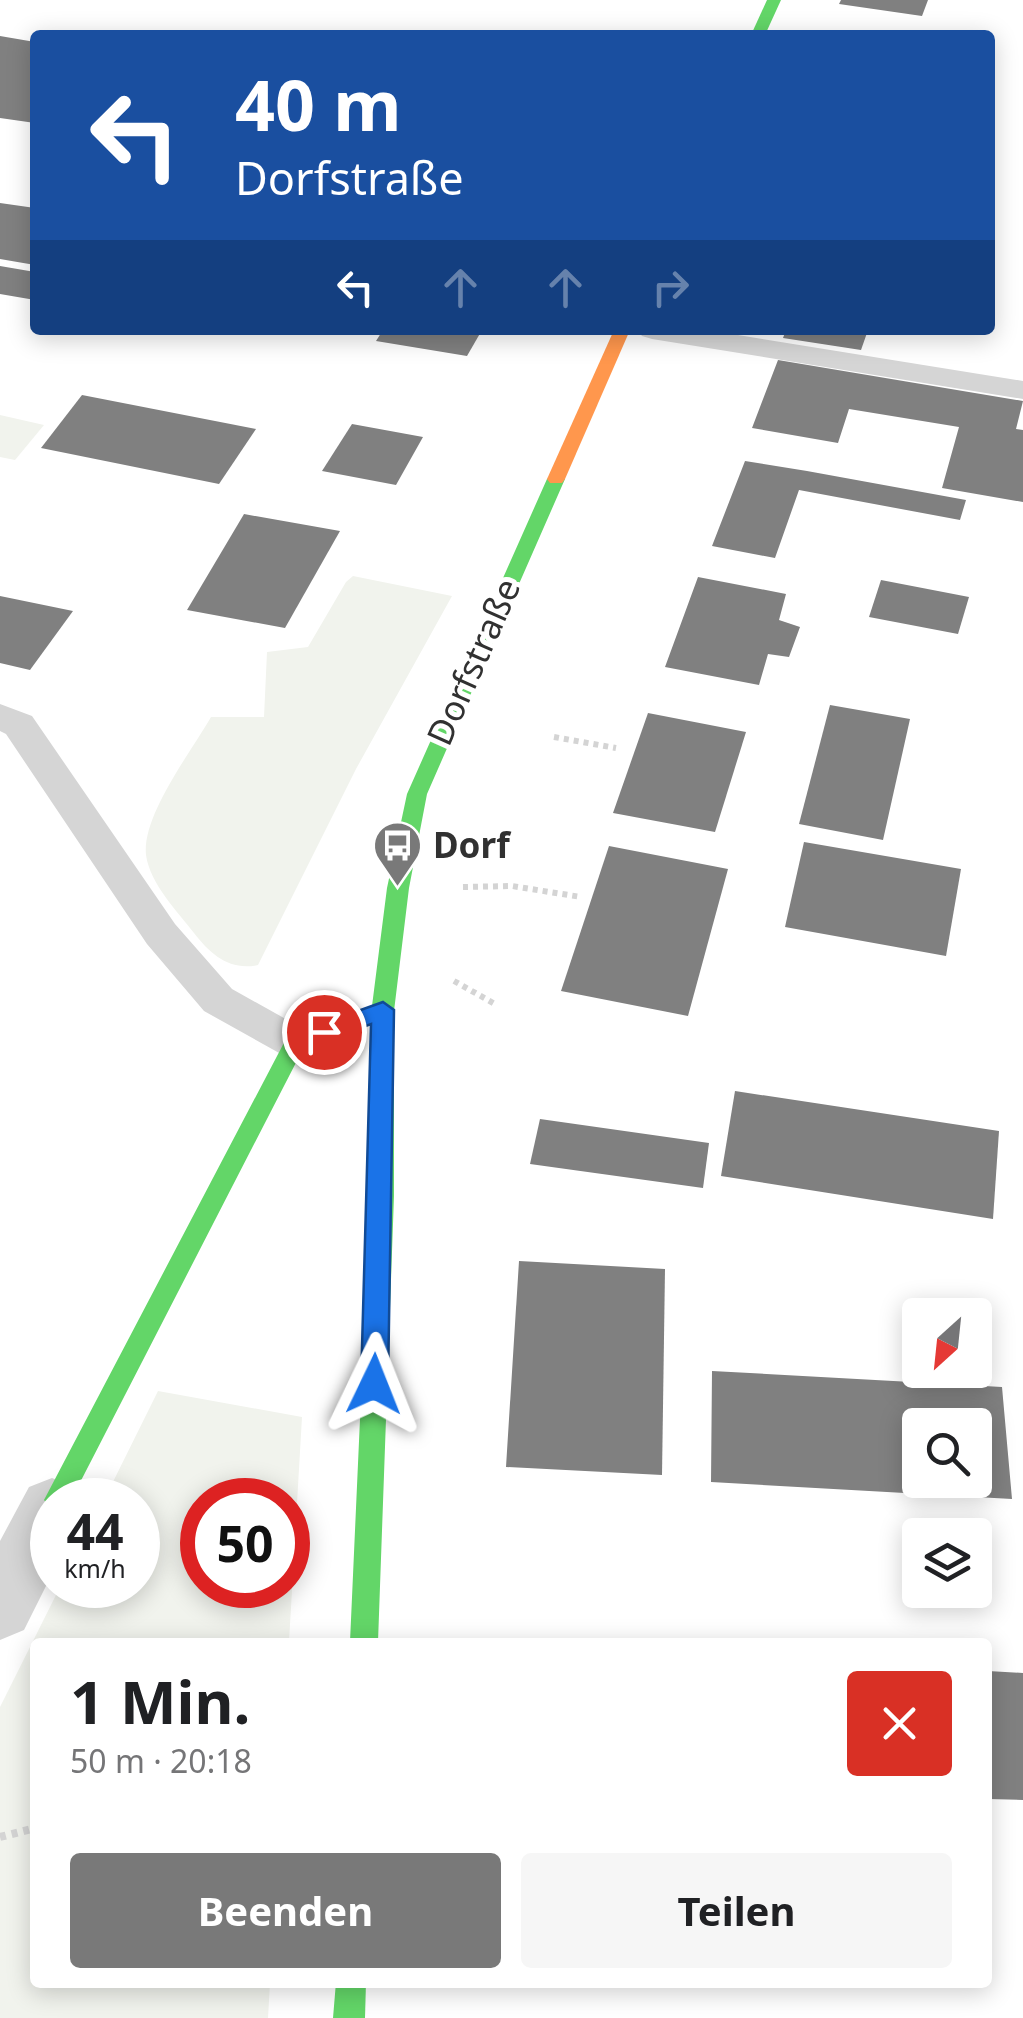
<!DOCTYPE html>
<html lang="de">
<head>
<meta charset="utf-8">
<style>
  :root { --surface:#fff; --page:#f6f6f6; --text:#202124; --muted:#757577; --accent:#797979 }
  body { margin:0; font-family:"Noto Sans",sans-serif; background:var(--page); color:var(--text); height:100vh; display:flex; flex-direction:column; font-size:38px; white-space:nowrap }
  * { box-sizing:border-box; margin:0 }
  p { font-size:32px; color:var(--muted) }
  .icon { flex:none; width:55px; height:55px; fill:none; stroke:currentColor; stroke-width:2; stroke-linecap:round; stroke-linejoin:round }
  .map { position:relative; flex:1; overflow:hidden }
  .drawer { position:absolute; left:30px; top:1638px; width:962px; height:350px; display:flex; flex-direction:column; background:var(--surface); border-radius:10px; box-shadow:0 5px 25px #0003 }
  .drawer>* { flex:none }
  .guide { position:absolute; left:30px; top:30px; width:965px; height:305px; border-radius:10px; box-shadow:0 5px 25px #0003; background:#1a4fa0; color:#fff; overflow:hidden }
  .needle { width:65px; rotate:207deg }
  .tools { position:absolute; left:902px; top:1298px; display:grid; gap:20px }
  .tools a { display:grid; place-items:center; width:90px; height:90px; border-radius:10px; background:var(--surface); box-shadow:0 5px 25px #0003; font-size:50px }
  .speed { position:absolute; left:30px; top:1478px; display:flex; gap:20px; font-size:50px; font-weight:700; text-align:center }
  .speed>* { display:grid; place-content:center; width:130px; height:130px; border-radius:50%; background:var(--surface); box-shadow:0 5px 25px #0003; line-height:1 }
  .speed small { font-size:25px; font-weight:400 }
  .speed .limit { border:15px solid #d22; background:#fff; color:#111 }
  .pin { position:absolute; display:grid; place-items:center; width:85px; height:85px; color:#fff; margin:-42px; border:5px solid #fff; border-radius:50%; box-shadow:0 2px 10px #0007 }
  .me { position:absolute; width:110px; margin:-55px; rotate:2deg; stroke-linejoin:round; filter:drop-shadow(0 0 8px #0008) }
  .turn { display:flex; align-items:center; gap:35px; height:210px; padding:0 40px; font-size:45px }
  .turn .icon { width:130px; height:130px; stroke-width:2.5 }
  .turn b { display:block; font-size:70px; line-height:85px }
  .lanes { display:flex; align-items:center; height:95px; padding:0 40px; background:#0003; justify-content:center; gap:50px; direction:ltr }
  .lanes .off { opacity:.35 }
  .round { display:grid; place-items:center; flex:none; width:105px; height:105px; border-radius:10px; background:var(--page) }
  .head { display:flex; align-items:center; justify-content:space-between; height:170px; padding:0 40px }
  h1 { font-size:60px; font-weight:700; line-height:75px }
  .action { display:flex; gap:20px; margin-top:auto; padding:20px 40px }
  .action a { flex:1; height:115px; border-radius:10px; background:var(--accent); color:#fff; font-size:40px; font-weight:700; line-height:115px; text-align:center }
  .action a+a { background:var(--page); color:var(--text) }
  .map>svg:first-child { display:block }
</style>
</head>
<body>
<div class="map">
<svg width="1023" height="2018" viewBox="0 0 1023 2018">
  <rect width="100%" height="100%" fill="#fff"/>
  <g fill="#f1f3ed" fill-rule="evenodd">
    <path d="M0,415L44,425L15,460L0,457Z"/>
    <path d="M353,576L452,596L356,769L258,965C230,971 211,955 194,933C178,912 150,884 146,855C142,815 191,752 211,717H264L267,652L308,647L346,582Z"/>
    <path d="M158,1391L302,1417L289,1642H35V1982L270,1983L268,2018H0V1707L61,1585H138V1500H104ZM202,1500H288V1585H202Z"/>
  </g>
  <g fill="#808080" fill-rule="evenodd">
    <path d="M841,0H928L922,16L839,4Z"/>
    <path d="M0,36L35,42V123L0,118Z"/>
    <path d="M0,203L35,208V265L0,259Z"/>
    <path d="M0,266L35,272V300L0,294Z"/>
    <path d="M383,330H482L467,356L376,341Z"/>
    <path d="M786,330H868L861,350L783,338Z"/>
    <path d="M778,360L1023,401L1016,429L1023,430V502L942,488L959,427L849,409L838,443L752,428Z"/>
    <path d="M82,395L256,429L219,484L41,448Z"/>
    <path d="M352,424L423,437L396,485L322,471Z"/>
    <path d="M745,461L807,471L966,500L960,520L799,490L775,558L712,546Z"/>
    <path d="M244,514L340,531L285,628L187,610Z"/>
    <path d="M698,577L786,594L779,620L800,627L789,657L768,654L759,685L665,667Z"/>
    <path d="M881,580L969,597L958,634L869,617Z"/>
    <path d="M0,596L73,611L30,670L0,663Z"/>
    <path d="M830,705L910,719L883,840L799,824Z"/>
    <path d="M648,713L746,732L715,832L613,813Z"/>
    <path d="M804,842L961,869L946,956L785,927Z"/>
    <path d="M609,846L728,869L688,1016L561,991Z"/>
    <path d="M735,1091L999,1131L993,1219L721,1176Z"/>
    <path d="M540,1119L709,1143L703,1188L530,1164Z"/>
    <path d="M519,1261L665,1269L662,1475L506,1467Z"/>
    <path d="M712,1371L1002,1387L1012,1499L711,1482ZM920,1425H975V1480H920Z"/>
    <path d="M988,1671L1023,1673V1800L988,1799Z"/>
  </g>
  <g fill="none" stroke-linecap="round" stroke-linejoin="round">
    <g stroke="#d4d4d4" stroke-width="6" stroke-dasharray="5 5" stroke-linecap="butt">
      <path d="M554,737L616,748"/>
      <path d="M463,887L512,886L581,897"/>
      <path d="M454,981L495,1004"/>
    </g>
    <path stroke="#d4d4d4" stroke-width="8" stroke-dasharray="6 6" stroke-linecap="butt" d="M0,1837L35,1828"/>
    <g fill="#d5d5d5" fill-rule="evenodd">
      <path d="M637,330H707L1023,381V399L652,339L642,336Z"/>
      <path d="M0,704L32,716L175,924L232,989L309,1032L315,1043L309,1054L295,1059L281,1054L204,1011L147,944L6,734L0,731Z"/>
    </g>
    <path fill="#d5d5d5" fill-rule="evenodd" d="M52,1478L75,1487L81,1500H52V1574L24,1630L0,1640V1541L29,1487Z"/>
    <g fill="#63d668" fill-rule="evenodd">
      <path d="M767,0H781L765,35H751Z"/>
      <path d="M556,474L565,479L427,794L409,888L394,1011V1196L378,1642H350L370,1196L372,1024L303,1049L71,1500H52V1510L44,1500L287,1037L372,1006L387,888L407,794L547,479Z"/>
      <path d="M336,1982H366L365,2018H333Z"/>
    </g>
    <path fill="#ff974d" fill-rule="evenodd" d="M614,330H630L565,479L562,483H550L547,479Z"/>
  </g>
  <path fill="#1a73e8" stroke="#114b97" stroke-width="2.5" d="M383,1002L394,1010L388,1384L384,1392L374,1395L365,1392L361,1384L371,1024L324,1041L313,1032L316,1026Z"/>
  <defs>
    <symbol id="bus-pin" viewBox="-11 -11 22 30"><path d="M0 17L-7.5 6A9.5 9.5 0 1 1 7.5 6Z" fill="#797979" stroke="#fff"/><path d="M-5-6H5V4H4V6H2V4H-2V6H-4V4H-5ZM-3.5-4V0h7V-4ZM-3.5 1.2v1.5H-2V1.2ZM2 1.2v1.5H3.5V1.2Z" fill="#fff"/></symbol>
  </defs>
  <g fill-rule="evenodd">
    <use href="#bus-pin" x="370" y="818" width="55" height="75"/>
  </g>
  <g text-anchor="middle" stroke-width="10" stroke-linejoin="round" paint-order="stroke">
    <g font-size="35" fill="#313131" stroke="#fff">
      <text transform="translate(474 662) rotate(-66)" y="12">Dorfstraße</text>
    </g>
    <g font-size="35" font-weight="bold" fill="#313131" stroke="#fff" text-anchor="start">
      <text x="433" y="858">Dorf</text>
    </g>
  </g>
</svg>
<div class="tools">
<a><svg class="needle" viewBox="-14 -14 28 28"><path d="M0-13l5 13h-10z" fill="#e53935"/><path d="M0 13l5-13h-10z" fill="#757577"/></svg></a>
<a><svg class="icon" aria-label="search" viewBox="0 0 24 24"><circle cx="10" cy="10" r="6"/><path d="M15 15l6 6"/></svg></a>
<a><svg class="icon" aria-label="layers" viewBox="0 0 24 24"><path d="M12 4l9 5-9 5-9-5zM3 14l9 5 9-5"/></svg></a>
</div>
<div class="speed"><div>44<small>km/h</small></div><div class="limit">50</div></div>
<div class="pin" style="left:324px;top:1032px;background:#d93025"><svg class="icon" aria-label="arrive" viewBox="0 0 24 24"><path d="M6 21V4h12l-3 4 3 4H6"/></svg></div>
<svg class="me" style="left:374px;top:1384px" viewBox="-20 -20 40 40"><path d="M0-17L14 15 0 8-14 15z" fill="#1a73e8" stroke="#fff" stroke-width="4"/></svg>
<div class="guide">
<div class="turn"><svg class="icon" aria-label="left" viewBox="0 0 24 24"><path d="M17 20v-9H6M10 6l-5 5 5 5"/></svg><div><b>40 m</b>Dorfstraße</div></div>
<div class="lanes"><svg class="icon" aria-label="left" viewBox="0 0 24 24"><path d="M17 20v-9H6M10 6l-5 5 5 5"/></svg><svg class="icon off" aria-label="ahead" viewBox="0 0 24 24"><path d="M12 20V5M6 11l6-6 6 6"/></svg><svg class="icon off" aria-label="ahead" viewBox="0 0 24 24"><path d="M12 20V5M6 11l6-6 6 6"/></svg><svg class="icon off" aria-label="right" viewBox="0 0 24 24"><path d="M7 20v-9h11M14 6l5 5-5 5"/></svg></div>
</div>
<section class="drawer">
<div class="head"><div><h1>1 Min.</h1><p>50 m · 20:18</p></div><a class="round" style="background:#d93025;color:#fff"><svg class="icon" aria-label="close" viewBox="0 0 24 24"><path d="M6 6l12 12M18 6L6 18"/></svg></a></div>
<div class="action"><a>Beenden</a><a>Teilen</a></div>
</section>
</div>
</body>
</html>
